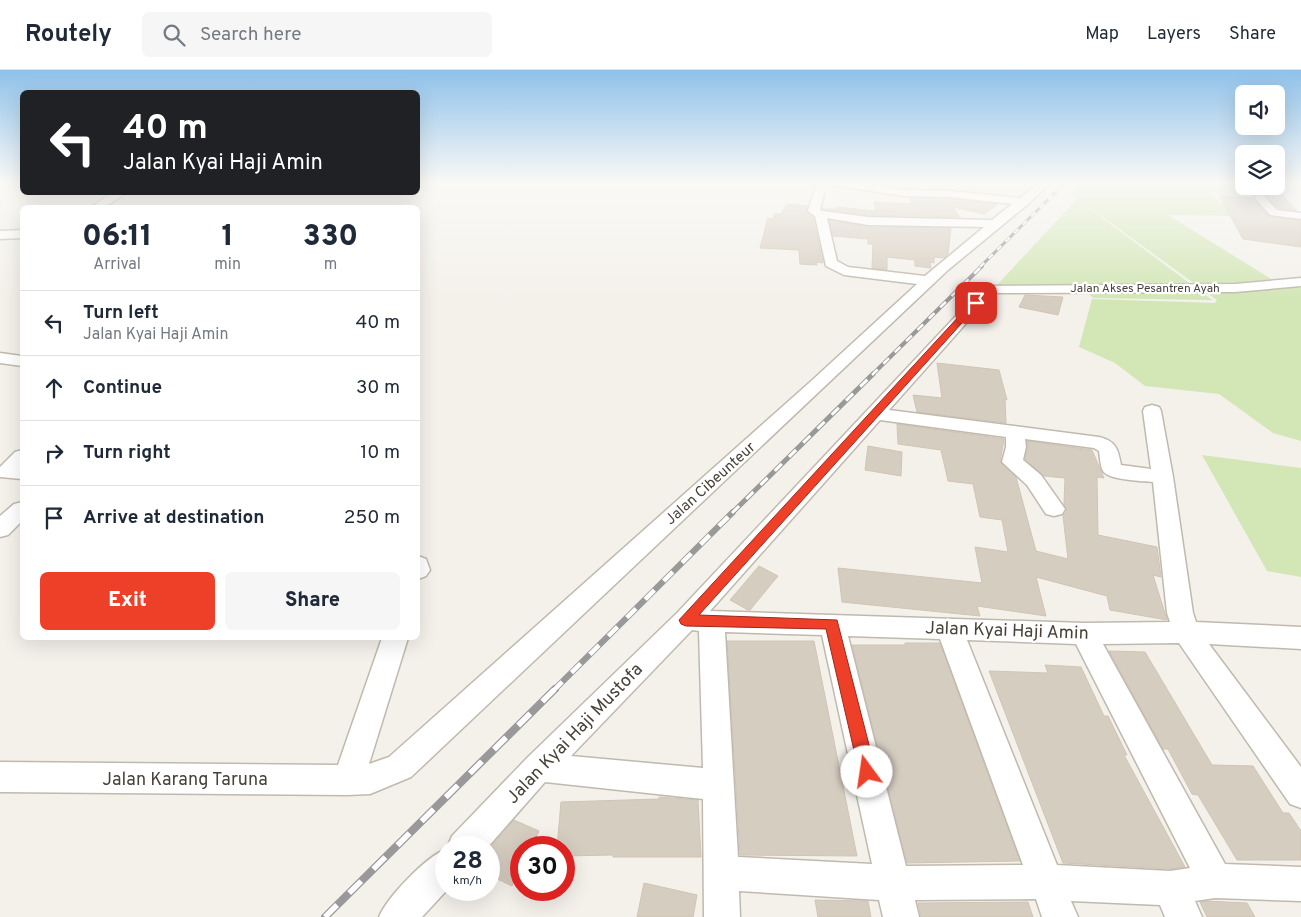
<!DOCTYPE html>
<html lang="en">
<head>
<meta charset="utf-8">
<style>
  :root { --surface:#fff; --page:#f6f6f7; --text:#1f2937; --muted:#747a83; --line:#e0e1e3; --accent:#ee3f29 }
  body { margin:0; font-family:Overpass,sans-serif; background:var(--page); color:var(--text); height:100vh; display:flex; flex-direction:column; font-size:19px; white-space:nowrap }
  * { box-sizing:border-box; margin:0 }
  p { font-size:16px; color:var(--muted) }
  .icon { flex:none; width:28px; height:28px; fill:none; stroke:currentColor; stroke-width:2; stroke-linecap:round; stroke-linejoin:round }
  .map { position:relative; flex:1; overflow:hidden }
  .details { position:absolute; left:20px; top:135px; width:400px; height:435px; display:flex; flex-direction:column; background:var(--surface); border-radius:8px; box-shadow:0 5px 20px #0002 }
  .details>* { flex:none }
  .guide { position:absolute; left:20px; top:20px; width:400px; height:105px; border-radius:8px; box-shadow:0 5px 20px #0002; background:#202124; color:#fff; overflow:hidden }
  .controls { position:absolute; left:1235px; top:15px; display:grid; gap:10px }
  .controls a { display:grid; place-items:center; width:50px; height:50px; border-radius:8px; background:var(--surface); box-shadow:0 5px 20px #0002; font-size:25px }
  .speed { position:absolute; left:435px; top:766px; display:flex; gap:10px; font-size:25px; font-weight:700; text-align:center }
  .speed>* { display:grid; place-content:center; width:65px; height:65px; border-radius:50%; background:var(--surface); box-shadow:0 5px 20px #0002; line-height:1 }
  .speed small { font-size:12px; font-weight:400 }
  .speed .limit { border:8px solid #d22; background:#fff; color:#111 }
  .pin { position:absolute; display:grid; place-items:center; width:42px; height:42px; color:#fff; margin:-21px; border-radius:10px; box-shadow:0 2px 8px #0006 }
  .me { position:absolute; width:55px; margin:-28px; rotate:346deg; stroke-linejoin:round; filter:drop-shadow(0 0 4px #0008) }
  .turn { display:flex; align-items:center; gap:18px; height:105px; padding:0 20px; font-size:22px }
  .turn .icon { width:65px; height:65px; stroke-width:2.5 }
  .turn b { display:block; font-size:35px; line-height:42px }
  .eta { display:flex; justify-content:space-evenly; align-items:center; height:85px; text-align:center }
  .eta b { font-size:30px; font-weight:800; line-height:35px }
  .action { display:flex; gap:10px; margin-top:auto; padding:10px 20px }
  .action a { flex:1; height:58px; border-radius:8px; background:var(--accent); color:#fff; font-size:20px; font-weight:800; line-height:58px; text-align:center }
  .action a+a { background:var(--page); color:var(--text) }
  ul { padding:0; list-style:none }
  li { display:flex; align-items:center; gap:15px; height:65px; padding:0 20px; border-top:1px solid var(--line) }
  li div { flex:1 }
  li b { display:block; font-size:19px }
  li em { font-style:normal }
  header { display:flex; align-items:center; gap:30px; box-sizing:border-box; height:70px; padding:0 25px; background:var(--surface); border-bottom:1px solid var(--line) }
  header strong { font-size:24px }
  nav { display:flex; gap:28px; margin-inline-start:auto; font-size:18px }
  .search { width:350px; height:45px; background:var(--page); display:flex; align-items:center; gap:12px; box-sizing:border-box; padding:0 18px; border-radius:8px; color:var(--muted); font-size:19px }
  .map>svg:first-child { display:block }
</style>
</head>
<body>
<header>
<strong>Routely</strong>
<div class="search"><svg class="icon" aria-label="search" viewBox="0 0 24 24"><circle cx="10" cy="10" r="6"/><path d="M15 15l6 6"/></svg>Search here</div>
<nav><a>Map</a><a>Layers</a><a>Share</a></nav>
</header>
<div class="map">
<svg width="1301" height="847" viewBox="0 0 1301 847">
  <rect width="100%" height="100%" fill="#f4f1eb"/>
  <g fill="#d2e6b6">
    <path d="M1082,112H1244V114H1239L1249,126L1209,122L1236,146L1168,145L1276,212L1301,218V371L1273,363L1219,324L1145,316L1115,293L1079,277L1092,229L1215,233L1217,230L1071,124Z"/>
    <path d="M1077,129L1212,230L1093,228L1083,218L997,215Z"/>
    <path d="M1202,385L1301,398V507L1267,501Z"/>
  </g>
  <g fill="#d6cdc1" stroke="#d0c4b4">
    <path d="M1245,117L1278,120L1297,141L1278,138L1264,124L1259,122L1253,125Z"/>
    <path d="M1219,125L1253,128L1270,147L1301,151V177L1243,169Z"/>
    <path d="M910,128L950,129L998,134L984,144L953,137L959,147L868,145L822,139H836L837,137L876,141L874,132L911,134Z"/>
    <path d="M787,134L808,136L806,142L813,147L823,193L816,192L817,195L800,194L799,180L760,178L768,148L772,149L775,144H781Z"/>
    <path d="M829,150L868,157L951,158L948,184L944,188L934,187V193L930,192L931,198L915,196V190L887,187V200L872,198L873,174H868V169L833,166Z"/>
    <path d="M1025,225L1063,227L1058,245L1019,237Z"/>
    <path d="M937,293L999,300L1007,330L1005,329L1006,353L917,342L913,325L942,328Z"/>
    <path d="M897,354L1004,369L1000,392L1016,407L1036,481L1068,489L1063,446L1067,440L1064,434L1065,408L1044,406L1025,389L1027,371L1092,380L1104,408L1097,407L1098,465L1157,477L1161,507L1153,505L1167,550L1110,540L1107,526L1036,507L1046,546L977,536L980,546L842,532L838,498L982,513L975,477L1008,482L1002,450L980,447L973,414L948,411L941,380L898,374Z"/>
    <path d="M868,376L902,382L901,406L865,400Z"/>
    <path d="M759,496L778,506L750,540H748L730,530Z"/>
    <path d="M727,571H814L857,786L740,785Z"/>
    <path d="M905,573H940L1020,791L907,793L852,575H905Z"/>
    <path d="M1109,581L1145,582L1212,695L1253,696L1283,743H1289L1301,761V790H1237L1198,725L1192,724L1168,679H1163Z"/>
    <path d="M1045,595L1081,597L1104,646H1108L1127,685H1124L1185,797L1170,799L1063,793L989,601L1048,603Z"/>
    <path d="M659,727L698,730L701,787H613V785L564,786V778H557L561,732L659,729Z"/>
    <path d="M514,750L539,761L531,778H521V796L512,816L489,805V782L493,774Z"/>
    <path d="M644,813L697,825L693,847H637Z"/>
    <path d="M815,830L868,831L871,847H818Z"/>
    <path d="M1206,831L1247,833L1255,847H1207L1200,832Z"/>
    <path d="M1028,832L1033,847H921L918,833Z"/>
  </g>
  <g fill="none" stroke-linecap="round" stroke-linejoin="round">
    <defs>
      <g id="street">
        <path d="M817,112H827L820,140L823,141L868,147L992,150L1012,134L950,127L904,126L833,115L828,112H852L904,120L950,121L1020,128L1040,112H1051L1028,134L948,200L411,707L370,724L348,725L0,722V692L338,695L382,568H408L369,694L389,687L809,313L917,214L844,205L826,196L815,146L808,141ZM827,148L868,155L984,157L925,206L848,197L837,191Z"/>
        <path d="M114,122H128L103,138H89Z"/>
        <path d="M1259,124L1263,125L1277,140L1301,143V149L1270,145L1254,127Z"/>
        <path d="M22,160V168L0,169V161Z"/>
        <path d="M1301,208V216L1235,222L993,223L889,340L1099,367C1116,371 1118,379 1121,395L1151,399L1143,341L1145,337L1152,335L1159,337L1161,341L1173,407L1193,543L1196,552L1301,557V579L1209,574L1301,697V738L1290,734L1179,573L1103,574L1225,794L1301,797V831L1215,828L1195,831L1202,847H1165L1160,835L1071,831L1078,847H1042L1036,829L915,830L919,847H883L879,830L739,821L740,847H704L703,729L545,712L487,778H447L452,766L528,687L677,543L984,216L1235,214ZM880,350L1006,367V377L1002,392L1027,415L1046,444L1054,446L1062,444L1065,439L1041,405L1023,390L1026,377L1025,369L1094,378L1099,381C1100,387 1100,395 1103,401C1108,410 1143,411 1153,412L1167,543L1170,552L1084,553L710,541ZM692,560L699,561L703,698L571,686ZM725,562L822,565L872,794L738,787ZM848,566L940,569L1023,795L906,796ZM967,570L1076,574L1190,798L1170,801L1057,795Z"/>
        <path d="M0,283L22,286V296L0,293Z"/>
        <path d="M22,380V409L0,407V397L15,382Z"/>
        <path d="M22,432V451L8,465L0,467V446L14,434Z"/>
        <path d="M418,486L426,489L430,500L426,506L418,509Z"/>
        <path d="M446,779L447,820L422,847H379C387,827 426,787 446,779Z"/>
      </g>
    </defs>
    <use href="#street" stroke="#c0b9ae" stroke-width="3"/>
    <use href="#street" fill="#fff" fill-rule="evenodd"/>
    <defs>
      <path id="rail-far4" d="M980,197L1066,112"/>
      <path id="rail-far3" d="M872,305L982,196"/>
      <path id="rail-far2" d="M732,443L873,304"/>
      <path id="rail-far1" d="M553,621L733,442"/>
      <path id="rail" d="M325,847L555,619"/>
    </defs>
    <use href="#rail-far4" stroke="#999" stroke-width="3"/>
    <use href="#rail-far3" stroke="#999" stroke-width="4"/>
    <use href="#rail-far2" stroke="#999" stroke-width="5"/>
    <use href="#rail-far1" stroke="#999" stroke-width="6"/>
    <use href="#rail" stroke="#999" stroke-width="8"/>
    <use href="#rail-far4" stroke="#fff" stroke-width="2" stroke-dasharray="6" stroke-linecap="butt"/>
    <use href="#rail-far3" stroke="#fff" stroke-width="2.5" stroke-dasharray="8" stroke-linecap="butt"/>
    <use href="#rail-far2" stroke="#fff" stroke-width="3" stroke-dasharray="10" stroke-linecap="butt"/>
    <use href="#rail-far1" stroke="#fff" stroke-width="4.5" stroke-dasharray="13" stroke-linecap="butt"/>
    <use href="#rail" stroke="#fff" stroke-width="5.5" stroke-dasharray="17" stroke-linecap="butt"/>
  </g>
  <linearGradient id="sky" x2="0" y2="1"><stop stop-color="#8fc1ea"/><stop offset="0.49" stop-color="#faf9f6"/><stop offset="1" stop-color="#faf9f6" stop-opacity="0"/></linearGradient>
  <rect width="1301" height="230" fill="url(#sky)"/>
  <path fill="#ee3f29" stroke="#9b291b" d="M976,230L980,233L979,234L699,545L837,550L876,702L873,707L867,710L862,707L859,702L826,559L686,556L681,554L679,550L973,231Z"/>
  <g text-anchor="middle" stroke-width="4.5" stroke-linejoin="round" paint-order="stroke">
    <g font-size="12" fill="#484239" stroke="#fff">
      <text x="1145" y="222">Jalan Akses Pesantren Ayah</text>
    </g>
    <g font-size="15" fill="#484239" stroke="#fff">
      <text transform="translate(710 413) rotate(-42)" y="5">Jalan Cibeunteur</text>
    </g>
    <g font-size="18" fill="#484239" stroke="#fff">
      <text transform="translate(1007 560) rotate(2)" y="6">Jalan Kyai Haji Amin</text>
      <text transform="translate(574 663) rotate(-46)" y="6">Jalan Kyai Haji Mustofa</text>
      <text x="185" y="715">Jalan Karang Taruna</text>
    </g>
  </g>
</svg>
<div class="controls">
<a><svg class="icon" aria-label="sound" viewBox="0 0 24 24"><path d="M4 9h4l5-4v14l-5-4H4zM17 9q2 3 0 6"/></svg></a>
<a><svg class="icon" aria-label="layers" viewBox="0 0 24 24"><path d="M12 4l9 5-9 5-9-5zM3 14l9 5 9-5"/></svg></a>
</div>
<div class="speed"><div>28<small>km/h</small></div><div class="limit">30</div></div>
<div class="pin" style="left:976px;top:233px;background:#d93025"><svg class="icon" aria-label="arrive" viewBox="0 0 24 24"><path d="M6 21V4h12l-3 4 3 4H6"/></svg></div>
<svg class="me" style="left:867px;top:702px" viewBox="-20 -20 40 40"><circle r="19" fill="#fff"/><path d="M0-13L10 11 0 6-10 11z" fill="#ee3f29"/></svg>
<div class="guide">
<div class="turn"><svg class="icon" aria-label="left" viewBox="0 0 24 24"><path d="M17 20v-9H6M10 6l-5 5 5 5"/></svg><div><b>40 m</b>Jalan Kyai Haji Amin</div></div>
</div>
<section class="details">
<div class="eta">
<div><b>06:11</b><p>Arrival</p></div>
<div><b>1</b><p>min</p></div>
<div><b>330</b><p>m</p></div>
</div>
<ul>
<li><svg class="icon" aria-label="left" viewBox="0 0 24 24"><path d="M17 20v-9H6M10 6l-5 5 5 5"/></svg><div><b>Turn left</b><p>Jalan Kyai Haji Amin</p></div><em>40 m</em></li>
<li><svg class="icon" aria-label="ahead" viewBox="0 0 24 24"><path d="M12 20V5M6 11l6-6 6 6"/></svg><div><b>Continue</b></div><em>30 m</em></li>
<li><svg class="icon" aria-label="right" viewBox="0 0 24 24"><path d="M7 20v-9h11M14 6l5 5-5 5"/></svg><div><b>Turn right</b></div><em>10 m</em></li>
<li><svg class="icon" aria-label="arrive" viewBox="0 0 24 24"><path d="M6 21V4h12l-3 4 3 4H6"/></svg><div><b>Arrive at destination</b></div><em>250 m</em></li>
</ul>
<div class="action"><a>Exit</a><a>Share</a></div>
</section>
</div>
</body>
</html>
